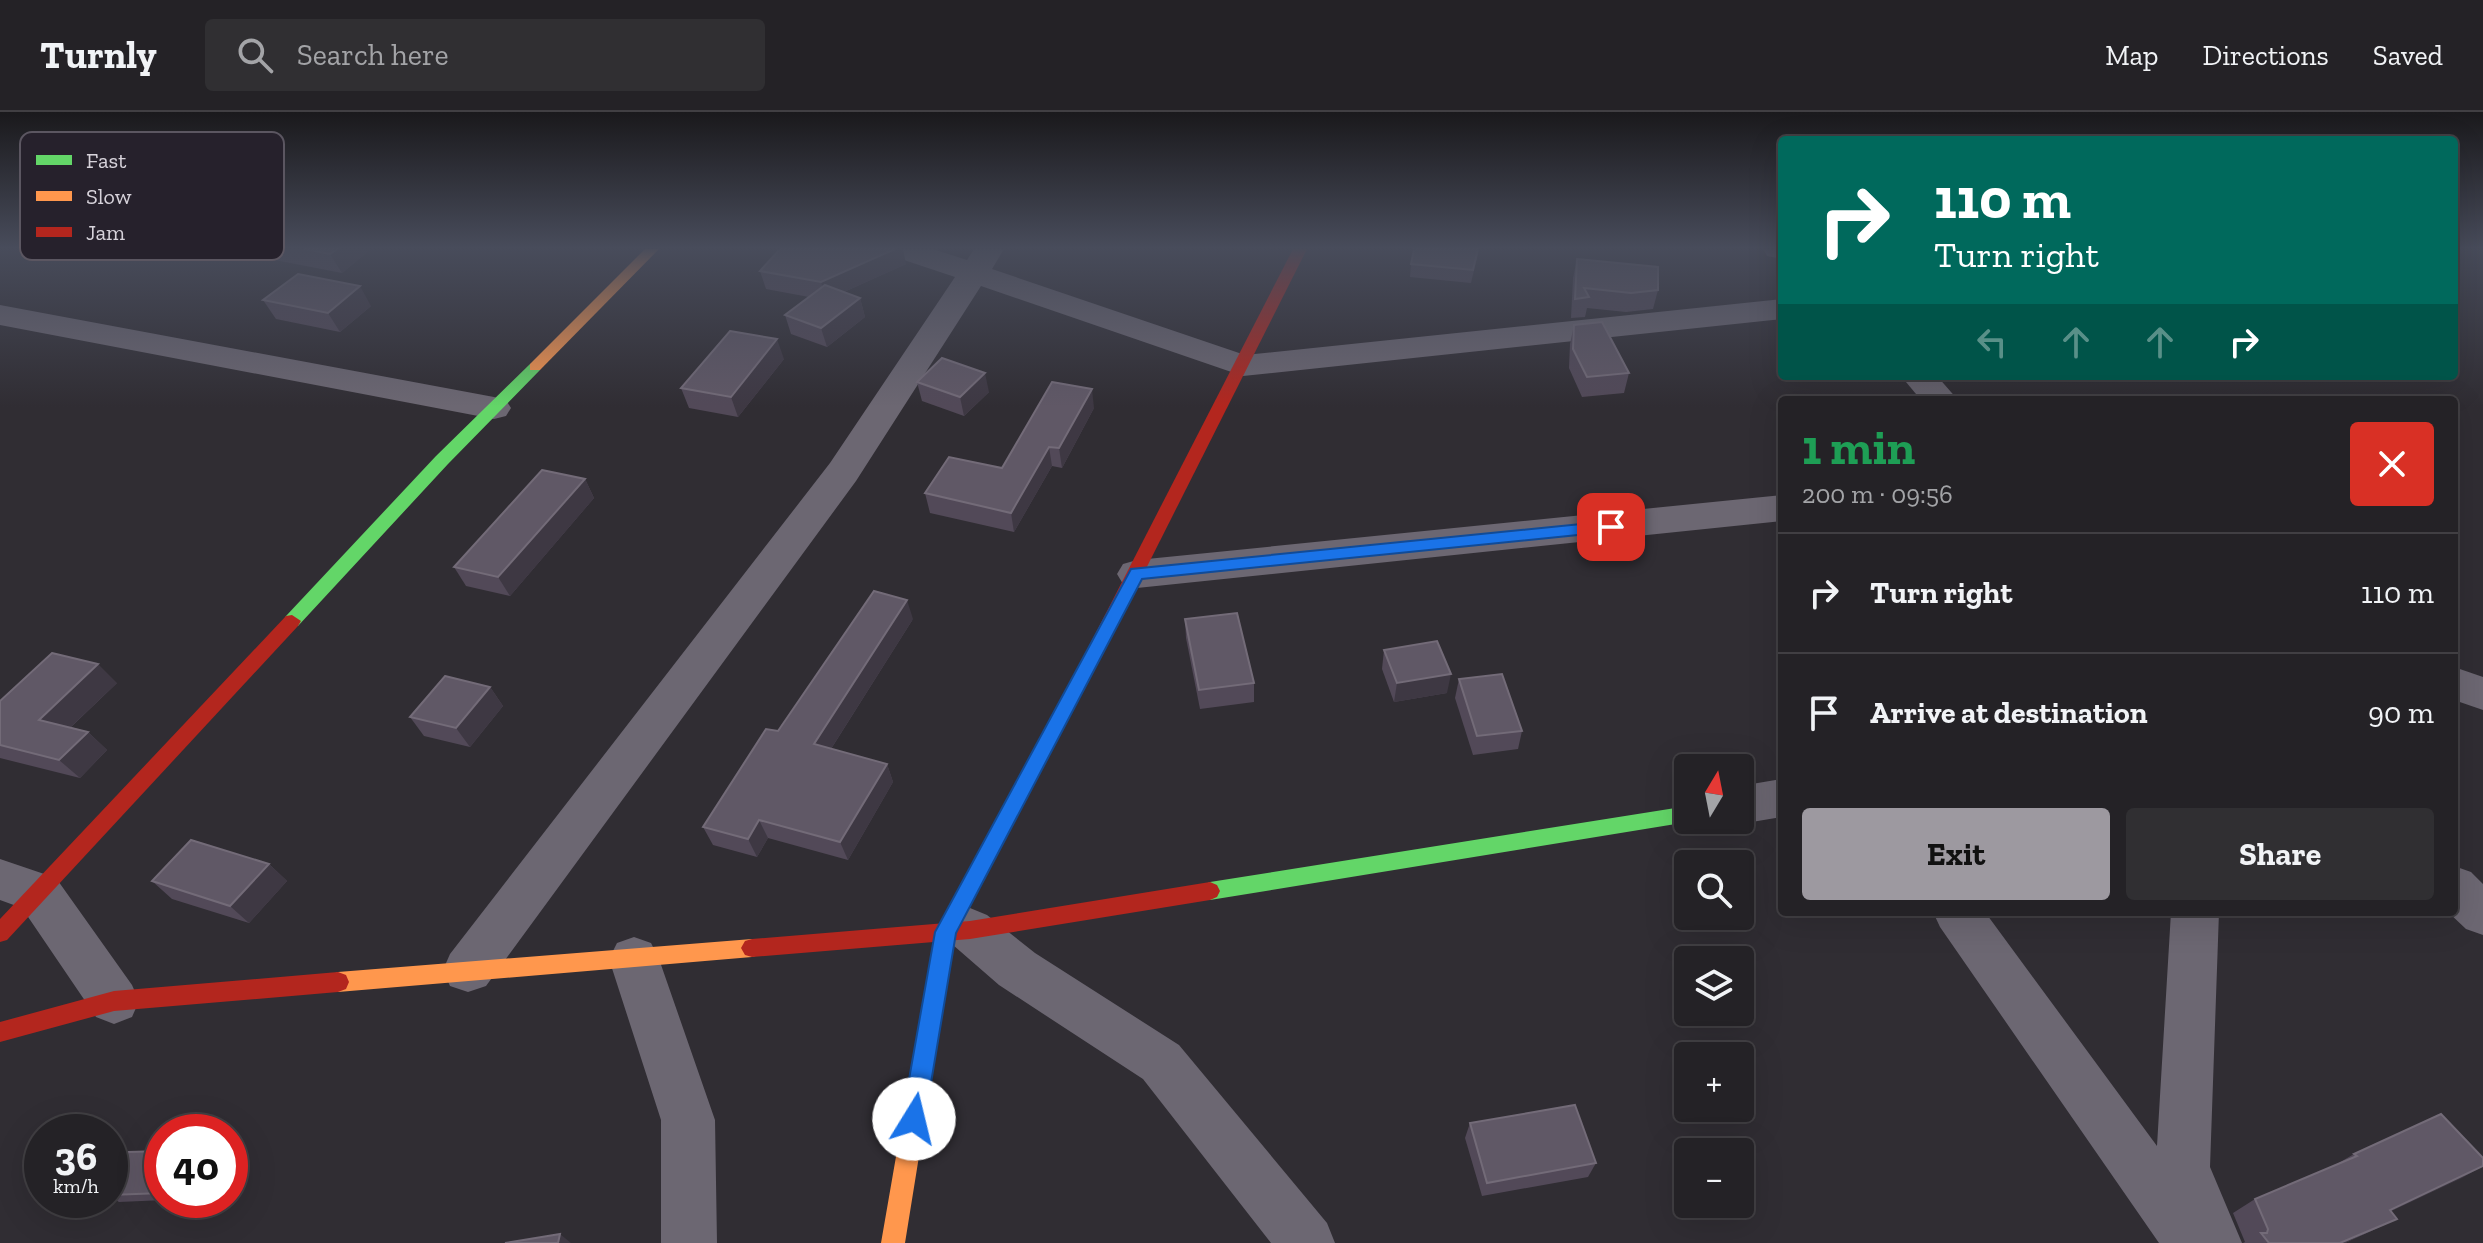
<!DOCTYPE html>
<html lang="en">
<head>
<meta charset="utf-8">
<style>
  :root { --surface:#242226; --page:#302f32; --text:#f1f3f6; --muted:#a3a4a7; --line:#413f43; --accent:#9d99a0 }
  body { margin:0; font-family:"Zilla Slab",serif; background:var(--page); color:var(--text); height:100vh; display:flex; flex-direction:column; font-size:30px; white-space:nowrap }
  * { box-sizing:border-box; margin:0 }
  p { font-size:26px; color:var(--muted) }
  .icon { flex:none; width:44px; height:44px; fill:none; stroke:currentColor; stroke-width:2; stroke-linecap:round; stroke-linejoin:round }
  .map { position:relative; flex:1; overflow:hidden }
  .details { position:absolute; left:1778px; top:284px; width:680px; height:520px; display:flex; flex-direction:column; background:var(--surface); border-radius:8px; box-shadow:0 8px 32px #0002,0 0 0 2px var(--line) }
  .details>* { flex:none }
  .hud { position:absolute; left:1778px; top:24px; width:680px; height:244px; border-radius:8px; box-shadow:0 8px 32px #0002,0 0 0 2px var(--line); background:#00695c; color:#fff; overflow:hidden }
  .needle { width:52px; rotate:10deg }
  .buttons { position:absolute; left:1674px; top:642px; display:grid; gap:16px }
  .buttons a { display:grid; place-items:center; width:80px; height:80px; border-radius:8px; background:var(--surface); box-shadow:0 8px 32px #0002,0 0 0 2px var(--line); font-size:40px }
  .speed { position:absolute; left:24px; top:1002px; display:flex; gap:16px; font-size:40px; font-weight:700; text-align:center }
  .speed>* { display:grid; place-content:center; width:104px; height:104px; border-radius:50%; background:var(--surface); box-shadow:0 8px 32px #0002,0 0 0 2px var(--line); line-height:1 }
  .speed small { font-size:20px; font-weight:400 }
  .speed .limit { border:12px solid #d22; background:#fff; color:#111 }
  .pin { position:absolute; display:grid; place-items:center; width:68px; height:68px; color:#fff; margin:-34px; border-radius:16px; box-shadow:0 4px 12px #0006 }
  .me { position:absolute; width:88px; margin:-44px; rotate:9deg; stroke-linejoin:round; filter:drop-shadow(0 0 6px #0008) }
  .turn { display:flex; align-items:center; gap:28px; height:168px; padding:0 24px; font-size:36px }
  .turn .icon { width:104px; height:104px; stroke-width:2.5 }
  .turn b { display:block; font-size:56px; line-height:68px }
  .lanes { display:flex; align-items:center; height:76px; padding:0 24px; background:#0003; justify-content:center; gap:40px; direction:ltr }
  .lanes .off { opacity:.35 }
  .round { display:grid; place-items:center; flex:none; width:84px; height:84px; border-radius:8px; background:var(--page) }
  .overview { display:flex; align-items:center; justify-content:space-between; height:136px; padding:0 24px }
  h1 { font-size:48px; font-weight:700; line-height:60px; color:#1e9e55 }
  .primary-button { display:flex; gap:16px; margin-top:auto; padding:16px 24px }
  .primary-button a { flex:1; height:92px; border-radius:8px; background:var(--accent); color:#111; font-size:32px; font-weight:700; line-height:92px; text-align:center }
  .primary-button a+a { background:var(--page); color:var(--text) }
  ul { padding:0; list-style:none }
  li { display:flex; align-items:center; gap:24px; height:120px; padding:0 24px; border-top:2px solid var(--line) }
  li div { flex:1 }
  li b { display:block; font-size:30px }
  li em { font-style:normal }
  header { display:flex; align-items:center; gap:48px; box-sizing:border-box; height:112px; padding:0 40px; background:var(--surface); border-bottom:2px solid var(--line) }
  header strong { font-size:38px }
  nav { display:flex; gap:44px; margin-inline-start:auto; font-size:28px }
  .search { width:560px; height:72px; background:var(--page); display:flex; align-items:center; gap:20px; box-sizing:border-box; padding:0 28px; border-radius:8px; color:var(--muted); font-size:30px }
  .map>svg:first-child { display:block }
</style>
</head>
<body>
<header>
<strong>Turnly</strong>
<div class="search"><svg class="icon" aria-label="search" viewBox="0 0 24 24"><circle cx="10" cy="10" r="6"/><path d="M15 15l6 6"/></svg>Search here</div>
<nav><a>Map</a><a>Directions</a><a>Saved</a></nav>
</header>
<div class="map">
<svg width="2483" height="1131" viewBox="0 0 2483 1131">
  <rect width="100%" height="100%" fill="#302d33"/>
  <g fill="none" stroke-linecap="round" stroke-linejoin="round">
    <g fill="#6c6772" fill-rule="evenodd">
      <path d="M888,137H933L967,148L974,137H1004L992,157L1245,243L1782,187V207L1243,264L981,174L856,369L486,874L468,880L450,874L443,858L450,842L830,351L955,165L892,144Z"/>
      <path d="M1763,137H1782V147L1767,144Z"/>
      <path d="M0,193L494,285L506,288L511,296L506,304L494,307L0,213Z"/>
      <path d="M1901,264H1937L1958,288H1921Z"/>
      <path d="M1782,383V409L1137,476L1123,472L1117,462L1123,452L1137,448Z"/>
      <path d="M2454,555L2483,565V598L2454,588Z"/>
      <path d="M1782,667V705L1740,712L1729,708H1740V674Z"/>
      <path d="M0,747L56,766L132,873L139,889L132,905L114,912L96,905L22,796L0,788Z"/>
      <path d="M2454,754L2471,760L2483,772V823L2466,817L2448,800H2454Z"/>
      <path d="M970,796L987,803L1035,841L1179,933L1327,1111L1335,1131H1271L1143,967L999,873L953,833L946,818L953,803Z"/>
      <path d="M1933,800H1985L2157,1034L2171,800H2219L2210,1055L2242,1131H2159L1940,815Z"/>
      <path d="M634,825L651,831L659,847L715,1008L717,1131H661V1008L609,847L617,831Z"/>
    </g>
    <g fill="#63d668" fill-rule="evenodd">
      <path d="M535,251L540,252V258L448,352L298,514H286L283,509L286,504L436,344L530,252Z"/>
      <path d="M1688,694V708H1694L1688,710L1210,788L1203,785L1200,779L1203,773L1210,770Z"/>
    </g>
    <g fill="#ff974d" fill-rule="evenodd">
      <path d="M645,137H659L540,258H530V252Z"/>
      <path d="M1096,531L1105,538L955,821L905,1131H881L935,820L1090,533Z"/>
      <path d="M752,827L759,829L763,836L759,843L752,845L338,880L330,877L327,870L330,863L338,860Z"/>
    </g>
    <g fill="#b3261e" fill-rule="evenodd">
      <path d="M1293,137H1307L1105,538L1096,545L1090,543L1087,538Z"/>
      <path d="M292,503L301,509L298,514L7,828L0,830V807L286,504Z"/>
      <path d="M1210,770L1217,773L1220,779L1217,785L1210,788L970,827L752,845L745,843L741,836L745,829L752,827L970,809Z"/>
      <path d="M338,860L346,863L349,870L346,877L338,880L114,899L0,930V910L114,879Z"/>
    </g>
  </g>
  <g fill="#524958">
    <path d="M217,137H371L342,161Z"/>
    <path d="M1479,137L1471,171L1410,165L1411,152Z"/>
    <path d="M1577,147L1658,178L1653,197L1626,200L1587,196L1585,205L1571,206L1573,166Z"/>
    <path d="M906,152L844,180L860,186L865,205L827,235L791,222L785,203L809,185L766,177L760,159Z"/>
    <path d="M263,188L371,194L340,220L276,207Z"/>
    <path d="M1574,213L1629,261L1624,281L1582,285L1569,256L1570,232Z"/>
    <path d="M784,247L738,305L689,296L681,276Z"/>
    <path d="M2013,264H2050L2017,268Z"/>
    <path d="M917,270L989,280L964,304L922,289Z"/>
    <path d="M1094,296L1062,356L1052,354L1014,420L930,401L925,381L1002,356Z"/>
    <path d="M585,367L594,386L510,484L466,474L454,455Z"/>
    <path d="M913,507L831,637L887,652L893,670L848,748L768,726L757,745L713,733L703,715Z"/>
    <path d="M1185,507L1254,571V590L1200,597L1186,526Z"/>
    <path d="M1384,538L1447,581L1394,590L1382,557Z"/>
    <path d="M1459,567L1522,619L1518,637L1473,643L1455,586Z"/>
    <path d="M117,571L71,615L88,620L107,638L80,666L0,646V589Z"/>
    <path d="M490,575L503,594L470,635L424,624L410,605Z"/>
    <path d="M269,752L287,769L249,811L172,787L152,769Z"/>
    <path d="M1470,1011L1596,1051L1588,1065L1482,1084L1465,1026Z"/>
    <path d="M162,1039V1088H165L119,1090L110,1084V1076Z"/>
    <path d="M2354,1042L2483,1054L2391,1099L2397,1107L2345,1131H2243L2245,1130L2233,1101L2255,1087L2330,1056Z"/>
  </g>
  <g fill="#3e3843">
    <path d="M337,137H371L342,161L330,142Z"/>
    <path d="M895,137H903L906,152L826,188L821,170Z"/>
    <path d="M360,174L371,194L340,220L328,201Z"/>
    <path d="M860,186L865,205L827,235L821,216Z"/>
    <path d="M777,227L784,247L738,305L731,285Z"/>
    <path d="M985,261L989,280L964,304L960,285Z"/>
    <path d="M1092,277L1094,296L1062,356L1059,336Z"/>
    <path d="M1049,335L1052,354L1014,420L1011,401Z"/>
    <path d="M585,367L594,386L510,484L498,465Z"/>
    <path d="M907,488L913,507L822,651L814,632Z"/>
    <path d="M98,552L117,571L59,626L39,608Z"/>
    <path d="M1451,562L1447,581L1394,590L1397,571Z"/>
    <path d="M490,575L503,594L470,635L456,616Z"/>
    <path d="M88,620L107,638L80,666L59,648Z"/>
    <path d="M887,652L893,670L848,748L840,730Z"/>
    <path d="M759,708L768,726L757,745L748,727Z"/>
    <path d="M269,752L287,769L249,811L230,794Z"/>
    <path d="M2483,1054L2462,1066L2364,1112L2390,1098Z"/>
    <path d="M2397,1107L2345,1131H2340Z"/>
    <path d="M560,1122L571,1131H558Z"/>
  </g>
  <g fill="#605866" stroke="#736b78" stroke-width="2">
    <path d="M304,137H337L330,142Z"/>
    <path d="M780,137H895L821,170L760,159Z"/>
    <path d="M1414,137H1478L1473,158L1411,152Z"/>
    <path d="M1577,147L1658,155V178L1631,181L1584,176L1589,185L1575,187Z"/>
    <path d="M298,162L360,174L328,201L263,188Z"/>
    <path d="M825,173L860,186L821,216L785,203Z"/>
    <path d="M1602,210L1629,261L1587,265L1573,237L1574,213Z"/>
    <path d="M730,219L777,227L731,285L681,276Z"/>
    <path d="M942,246L985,261L960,285L917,270Z"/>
    <path d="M1052,270L1092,277L1059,336L1049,335L1011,401L925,381L949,345L1002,356Z"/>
    <path d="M542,358L585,367L498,465L454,455Z"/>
    <path d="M874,479L907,488L814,632L887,652L840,730L759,708L748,727L703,715L766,617L778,619Z"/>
    <path d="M1237,501L1254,571L1199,578L1185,507Z"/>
    <path d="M1437,529L1451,562L1397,571L1384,538Z"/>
    <path d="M52,541L98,552L39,608L88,620L59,648L0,633V589Z"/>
    <path d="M1502,562L1522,619L1477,624L1459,567Z"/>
    <path d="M445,564L490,575L456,616L410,605Z"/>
    <path d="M191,728L269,752L230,794L152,769Z"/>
    <path d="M1575,993L1596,1051L1487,1071L1470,1011Z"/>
    <path d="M2441,1002L2483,1046V1054L2390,1098L2397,1107L2340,1131H2269L2261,1121H2267L2268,1117L2255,1087L2357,1044L2354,1042Z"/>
    <path d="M162,1039V1081L110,1083V1076L128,1040Z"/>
    <path d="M560,1122L558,1131H505Z"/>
  </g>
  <linearGradient id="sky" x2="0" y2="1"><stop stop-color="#1a191c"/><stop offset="0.46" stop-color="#484c5b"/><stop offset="1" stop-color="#484c5b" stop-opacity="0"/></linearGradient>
  <rect width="2483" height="295" fill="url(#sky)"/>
  <path fill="#1a73e8" stroke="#114b97" stroke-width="2" d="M1611,409L1619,415L1617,419L1142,467L956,821L925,1007L922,1015L914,1018L906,1015L902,1007L935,820L1131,457Z"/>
  <rect x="20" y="20" width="264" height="128" rx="12" fill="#26212c" stroke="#5b5661" stroke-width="2"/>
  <rect x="36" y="43" width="36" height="10" fill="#63d668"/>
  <rect x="36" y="79" width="36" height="10" fill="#ff974d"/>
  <rect x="36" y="115" width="36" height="10" fill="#b3261e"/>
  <g font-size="22" fill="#d7d3db">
    <text x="86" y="56">Fast</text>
    <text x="86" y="92">Slow</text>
    <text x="86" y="128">Jam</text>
  </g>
</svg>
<div class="buttons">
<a><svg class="needle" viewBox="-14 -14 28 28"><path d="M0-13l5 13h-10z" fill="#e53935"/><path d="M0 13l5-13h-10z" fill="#a3a4a7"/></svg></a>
<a><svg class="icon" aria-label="search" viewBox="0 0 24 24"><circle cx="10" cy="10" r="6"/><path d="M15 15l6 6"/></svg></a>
<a><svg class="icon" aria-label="layers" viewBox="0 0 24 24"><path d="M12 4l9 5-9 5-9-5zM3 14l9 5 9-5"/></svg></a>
<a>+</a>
<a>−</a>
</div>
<div class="speed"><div>36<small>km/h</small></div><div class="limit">40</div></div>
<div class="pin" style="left:1611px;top:415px;background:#d93025"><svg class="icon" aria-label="arrive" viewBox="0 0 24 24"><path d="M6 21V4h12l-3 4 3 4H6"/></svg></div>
<svg class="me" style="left:914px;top:1007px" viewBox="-20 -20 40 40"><circle r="19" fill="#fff"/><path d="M0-13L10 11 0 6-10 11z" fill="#1a73e8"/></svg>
<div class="hud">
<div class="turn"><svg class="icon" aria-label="right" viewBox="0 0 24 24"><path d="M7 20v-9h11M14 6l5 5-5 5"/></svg><div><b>110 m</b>Turn right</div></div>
<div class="lanes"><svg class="icon off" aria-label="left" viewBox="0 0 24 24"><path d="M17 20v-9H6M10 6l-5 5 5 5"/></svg><svg class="icon off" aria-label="ahead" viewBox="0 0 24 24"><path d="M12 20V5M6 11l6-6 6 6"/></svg><svg class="icon off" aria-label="ahead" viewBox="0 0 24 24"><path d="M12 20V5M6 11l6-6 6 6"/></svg><svg class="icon" aria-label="right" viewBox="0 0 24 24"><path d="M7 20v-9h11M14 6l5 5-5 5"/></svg></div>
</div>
<section class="details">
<div class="overview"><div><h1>1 min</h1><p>200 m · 09:56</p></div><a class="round" style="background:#d93025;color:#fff"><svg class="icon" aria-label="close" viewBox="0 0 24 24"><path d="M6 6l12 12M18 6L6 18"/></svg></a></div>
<ul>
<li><svg class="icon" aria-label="right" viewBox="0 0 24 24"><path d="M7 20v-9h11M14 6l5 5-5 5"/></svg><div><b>Turn right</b></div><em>110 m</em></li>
<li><svg class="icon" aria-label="arrive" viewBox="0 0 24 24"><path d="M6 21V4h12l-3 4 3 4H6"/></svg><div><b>Arrive at destination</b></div><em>90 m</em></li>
</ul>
<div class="primary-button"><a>Exit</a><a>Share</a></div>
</section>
</div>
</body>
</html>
